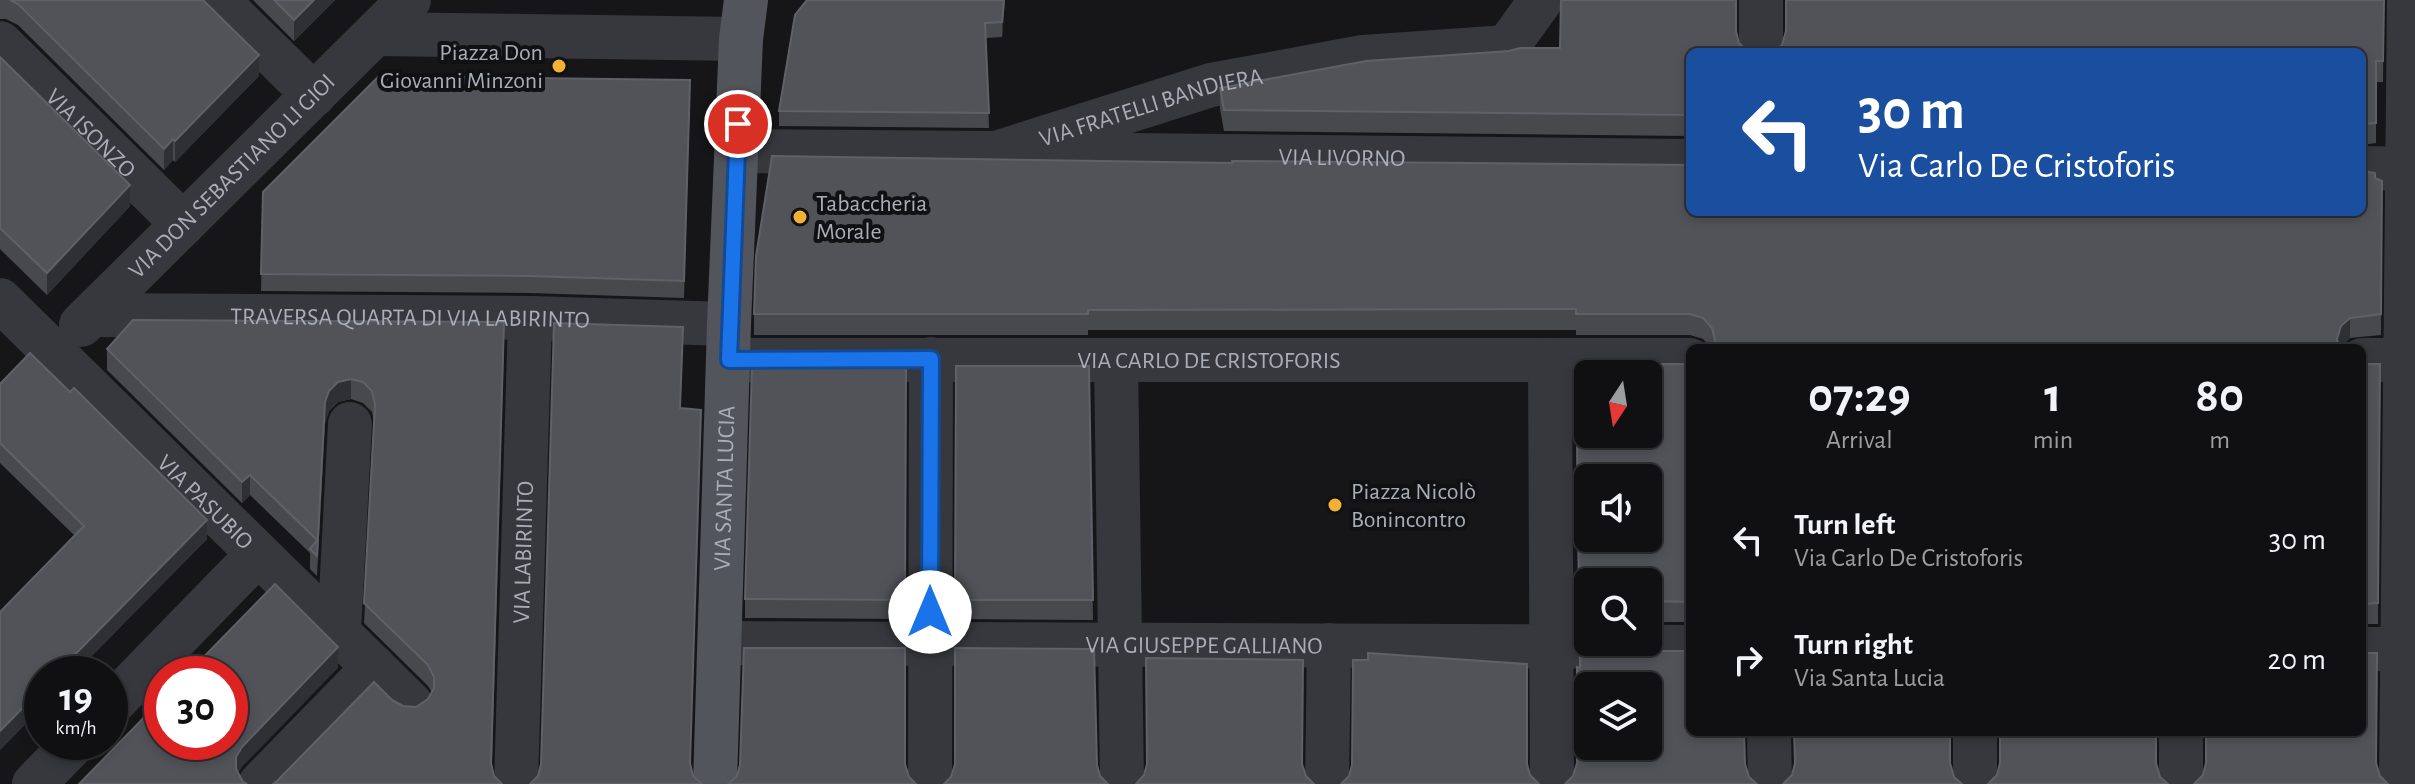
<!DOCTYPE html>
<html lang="en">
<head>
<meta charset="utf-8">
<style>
  :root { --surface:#101012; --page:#19191b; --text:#f1f3f6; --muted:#9c9d9f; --line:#303032 }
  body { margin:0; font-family:"Alegreya Sans",sans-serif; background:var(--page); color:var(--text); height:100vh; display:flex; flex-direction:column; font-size:30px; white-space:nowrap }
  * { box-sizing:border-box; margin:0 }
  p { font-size:26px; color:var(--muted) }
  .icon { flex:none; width:44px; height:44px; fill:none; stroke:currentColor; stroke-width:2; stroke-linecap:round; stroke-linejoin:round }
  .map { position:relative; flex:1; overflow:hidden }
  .panel { position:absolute; left:1686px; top:344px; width:680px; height:392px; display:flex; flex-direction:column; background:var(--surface); border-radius:12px; box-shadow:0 4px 12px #0003,0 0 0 2px var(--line) }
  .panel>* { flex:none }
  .guide { position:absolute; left:1686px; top:48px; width:680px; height:168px; border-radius:12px; box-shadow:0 4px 12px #0003,0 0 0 2px var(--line); background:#1a4fa0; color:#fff; overflow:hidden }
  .needle { width:52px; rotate:192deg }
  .tools { position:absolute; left:1574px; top:360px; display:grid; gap:16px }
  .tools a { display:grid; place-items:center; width:88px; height:88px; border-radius:12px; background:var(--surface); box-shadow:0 4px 12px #0003,0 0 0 2px var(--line); font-size:40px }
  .speed { position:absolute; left:24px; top:656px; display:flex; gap:16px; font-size:40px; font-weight:700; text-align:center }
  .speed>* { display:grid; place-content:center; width:104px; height:104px; border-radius:50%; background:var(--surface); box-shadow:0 4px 12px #0003,0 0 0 2px var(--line); line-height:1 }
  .speed small { font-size:20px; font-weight:400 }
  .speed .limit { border:12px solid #d22; background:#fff; color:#111 }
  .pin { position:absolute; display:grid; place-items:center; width:68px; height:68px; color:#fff; margin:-34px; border:4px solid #fff; border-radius:50%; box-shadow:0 2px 8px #0007 }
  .me { position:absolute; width:88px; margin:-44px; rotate:0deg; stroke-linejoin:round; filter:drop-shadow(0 0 6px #0008) }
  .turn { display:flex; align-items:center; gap:28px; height:168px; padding:0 40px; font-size:36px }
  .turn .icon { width:104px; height:104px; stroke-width:2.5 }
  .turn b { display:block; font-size:56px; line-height:68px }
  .eta { display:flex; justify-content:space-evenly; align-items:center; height:136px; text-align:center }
  .eta b { font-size:48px; font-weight:700; line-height:56px }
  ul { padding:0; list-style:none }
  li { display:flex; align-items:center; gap:24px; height:120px; padding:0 40px }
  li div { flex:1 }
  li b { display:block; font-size:30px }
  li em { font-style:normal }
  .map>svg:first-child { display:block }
</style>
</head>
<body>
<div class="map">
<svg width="2415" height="784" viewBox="0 0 2415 784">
  <rect width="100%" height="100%" fill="#161618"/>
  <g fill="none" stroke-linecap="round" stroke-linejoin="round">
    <g stroke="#37383d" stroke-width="44">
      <path d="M217,0L314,95"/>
      <path d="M375,34L741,39"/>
      <path id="s1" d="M0,43L183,224"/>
      <path d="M1761,52V0"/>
      <path id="s2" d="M738,151L996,153L1211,85L1363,57L1507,47L1541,0"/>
      <path id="s3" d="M1032,154L1690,161"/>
      <path d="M2362,168L2415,169"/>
      <path id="s4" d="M0,300L410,703"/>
      <path id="s5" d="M92,315L530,318L729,324"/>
      <path id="s6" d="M81,325L409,0"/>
      <path id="s7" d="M729,360H1690"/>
      <path d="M1116,360L1122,784"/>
      <path d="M1550,360L1552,784"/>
      <path d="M2362,360H2406"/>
      <path d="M339,632L350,424"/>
      <path id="s8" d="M720,643L1690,647"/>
      <path d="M2362,649H2415"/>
      <path d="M110,706L258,554"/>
      <path d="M1769,732L1770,784"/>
      <path d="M1975,732V784"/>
      <path d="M34,784L75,742"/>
      <path d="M260,784L374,667"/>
      <path id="s9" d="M516,784L530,318"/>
      <path d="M930,784L931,359"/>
      <path d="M1327,784L1329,645"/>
      <path d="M2181,784V732"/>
      <path d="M2401,784L2409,0"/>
    </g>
    <path stroke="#53555c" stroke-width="44" id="s10" d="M715,784L729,324L741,39L746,0"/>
  </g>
  <g fill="#47494d">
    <path d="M0,0H203L259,76L175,162L173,160L164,170L18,25L6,19H0Z"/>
    <path d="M253,0H335L294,41Z"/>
    <path d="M1005,0L1002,37L986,38L989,128L779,126V111Z"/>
    <path d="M2384,0L2383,82H2376V143L2362,145V52Z"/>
    <path d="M1560,48L1690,52V136L1224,131L1220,109V88Z"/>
    <path d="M0,57L130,206L47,295L0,249Z"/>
    <path d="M690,97L684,298L530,293L261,291L263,192Z"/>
    <path d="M2375,178L2382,181L2381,335L2350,338L2340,348H1712L1703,339L1690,335H1576V330H1088V335H754V314Z"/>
    <path d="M504,343L492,765L392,700L403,706L416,707L428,699L432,693L428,686L364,623L374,422L372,412L363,403L351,399L338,402L329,411L325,423L317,576L310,569V553L250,495L242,503L107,370V349Z"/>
    <path d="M1576,364H1690V622H1648V582H1588V622H1579Z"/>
    <path d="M2362,364H2380L2378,624H2362Z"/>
    <path d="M906,366L905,619L745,618V599Z"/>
    <path d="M956,366H1089L1093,620L955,619Z"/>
    <path d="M0,384L207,539L74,674H42V707L0,750L75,536L0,463Z"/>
  </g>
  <g fill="#2f3033">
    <path d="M314,0H335L294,41V20Z"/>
    <path d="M1004,0H1005L1002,37V22Z"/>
    <path d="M259,55V76L175,162V141Z"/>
    <path d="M173,139V160L164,170V149Z"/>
    <path d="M130,185V206L47,295V273Z"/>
    <path d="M2350,318V338L2340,348H2337V339L2341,326Z"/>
    <path d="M351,379V399L338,402L329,411L325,423L317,576L325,402L329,391L338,382Z"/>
    <path d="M250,475V495L242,503V482Z"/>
    <path d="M207,520V539L74,674H56Z"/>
    <path d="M338,647V668L242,767L236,777V757L242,747Z"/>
    <path d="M42,688V707L0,750V731Z"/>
  </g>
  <g fill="#525359" stroke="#5f6168" stroke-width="2" fill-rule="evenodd">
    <path d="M10,0H203L259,55L175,141L173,139L164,149L18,4Z"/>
    <path d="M274,0H314L294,20Z"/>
    <path d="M807,0H1004L1002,22L985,23L989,113L779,111L795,15Z"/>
    <path d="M1561,0H1736V31L1739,43L1748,52H1690V115L1224,110L1220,88L1366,61L1509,51L1520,48H1560Z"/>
    <path d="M1786,0H2384L2383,61H2376V123L2362,124V52H1774L1782,45L1786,31Z"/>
    <path d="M0,57L130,185L47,273L0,228Z"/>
    <path d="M379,76L690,80L684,281L530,276L261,274L263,192Z"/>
    <path d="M772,156L1232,163V161L1690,165V212H2362V171L2375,173V178L2382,181L2381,314L2350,318L2341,326L2337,339L2339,348H1713L1715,340L1712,328L1703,318L1690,314H1576V309L1088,310V314H754L756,256Z"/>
    <path d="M133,320L504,322L491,763L494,776L502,784H273L277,781L374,682L392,700L403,706L416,707L428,699L434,688V677L428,665L364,603L375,405L372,391L363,382L351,379L338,382L329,391L325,402L317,556L310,549L317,540L250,475L242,482L107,349Z"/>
    <path d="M554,323L683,327L680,408L701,410L690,763L693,776L702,784H530L538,776L541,764Z"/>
    <path d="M30,353L70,392L74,388L207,520L56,674H42V688L0,731V612L84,526L0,443V384Z"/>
    <path d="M1576,364H1690V602L1648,601V582H1588V601H1579ZM1588,374H1648V434H1588ZM1588,478H1648V538H1588Z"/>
    <path d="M2362,364H2380L2378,603L2362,604Z"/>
    <path d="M752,366H906L905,600L745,599Z"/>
    <path d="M956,366H1089L1093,600H955Z"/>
    <path d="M275,584L338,647L242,747L236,757V769L243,782L247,784H79L162,699V742H230V674H187Z"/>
    <path d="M744,648H905V764L909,777L916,784H728L737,776L740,765Z"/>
    <path d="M955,648L1094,649L1097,765L1100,776L1108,784H944L951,777L955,764Z"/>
    <path d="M1580,651H1690V732H1744L1745,764L1749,777L1757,784H1565L1573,776L1577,763V667L1580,668ZM1588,686H1648V746H1588Z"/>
    <path d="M1368,653L1527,664V764L1530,775L1539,784H1341L1349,776L1352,765L1353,660H1368Z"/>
    <path d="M2362,653H2377L2376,763L2380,776L2388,784H2194L2203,775L2206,763V732H2362Z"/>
    <path d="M1146,658L1303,660L1302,764L1306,776L1314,784H1136L1144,775L1147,764Z"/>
    <path d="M1794,732H1950V763L1954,777L1962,784H1783L1792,775L1795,763Z"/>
    <path d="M2000,732H2156V763L2160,777L2168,784H1988L1997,775L2000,763Z"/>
  </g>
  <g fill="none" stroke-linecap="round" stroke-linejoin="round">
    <defs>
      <path id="route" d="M738,124L729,360L931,359L930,612"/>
    </defs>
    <use href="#route" stroke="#114b97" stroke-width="20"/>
    <use href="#route" stroke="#1a73e8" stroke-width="14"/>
  </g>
  <g fill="#f2b134" stroke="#111113" stroke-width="3">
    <circle cx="559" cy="66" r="8"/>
    <circle cx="800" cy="217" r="8"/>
    <circle cx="1335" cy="505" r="8"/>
  </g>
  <g text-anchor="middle" stroke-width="8" stroke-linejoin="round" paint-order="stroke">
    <g font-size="24" fill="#a8adb8" stroke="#111113" text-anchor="start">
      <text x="543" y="60" text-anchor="end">Piazza Don<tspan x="543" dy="28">Giovanni Minzoni</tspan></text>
      <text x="816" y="211">Tabaccheria<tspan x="816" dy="28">Morale</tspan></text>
      <text x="1351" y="499">Piazza Nicolò<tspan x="1351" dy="28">Bonincontro</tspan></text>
    </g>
    <g font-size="24" fill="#a8adb8" stroke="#111113">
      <text dy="8" stroke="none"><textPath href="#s2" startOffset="420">VIA FRATELLI BANDIERA</textPath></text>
      <text dy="8" stroke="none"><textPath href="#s1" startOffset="128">VIA ISONZO</textPath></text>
      <text dy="8" stroke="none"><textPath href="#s3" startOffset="310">VIA LIVORNO</textPath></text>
      <text dy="8" stroke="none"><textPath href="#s6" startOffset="212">VIA DON SEBASTIANO LI GIOI</textPath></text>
      <text dy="8" stroke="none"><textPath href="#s5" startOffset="318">TRAVERSA QUARTA DI VIA LABIRINTO</textPath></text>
      <text dy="8" stroke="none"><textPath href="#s7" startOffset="480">VIA CARLO DE CRISTOFORIS</textPath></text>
      <text dy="8" stroke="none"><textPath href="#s10" startOffset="296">VIA SANTA LUCIA</textPath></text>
      <text dy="8" stroke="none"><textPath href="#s4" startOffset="288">VIA PASUBIO</textPath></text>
      <text dy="8" stroke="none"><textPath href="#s9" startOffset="232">VIA LABIRINTO</textPath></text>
      <text dy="8" stroke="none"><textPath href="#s8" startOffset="484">VIA GIUSEPPE GALLIANO</textPath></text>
    </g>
  </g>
</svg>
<div class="tools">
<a><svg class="needle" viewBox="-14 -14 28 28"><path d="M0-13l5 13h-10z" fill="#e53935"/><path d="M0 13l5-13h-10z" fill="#9c9d9f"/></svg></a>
<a><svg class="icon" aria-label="sound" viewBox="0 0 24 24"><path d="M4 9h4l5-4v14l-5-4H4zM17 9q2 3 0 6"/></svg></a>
<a><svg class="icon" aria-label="search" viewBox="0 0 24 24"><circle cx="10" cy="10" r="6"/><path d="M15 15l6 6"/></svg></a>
<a><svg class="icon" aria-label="layers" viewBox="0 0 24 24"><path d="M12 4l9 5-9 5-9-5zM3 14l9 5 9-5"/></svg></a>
</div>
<div class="speed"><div>19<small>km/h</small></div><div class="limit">30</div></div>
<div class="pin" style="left:738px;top:124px;background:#d93025"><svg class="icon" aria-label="arrive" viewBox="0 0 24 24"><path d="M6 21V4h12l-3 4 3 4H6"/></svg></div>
<svg class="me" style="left:930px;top:612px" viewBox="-20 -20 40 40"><circle r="19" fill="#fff"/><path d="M0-13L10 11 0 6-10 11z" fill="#1a73e8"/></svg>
<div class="guide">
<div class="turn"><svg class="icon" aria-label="left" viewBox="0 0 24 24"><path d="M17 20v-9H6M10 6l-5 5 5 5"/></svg><div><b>30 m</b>Via Carlo De Cristoforis</div></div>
</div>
<section class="panel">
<div class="eta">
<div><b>07:29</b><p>Arrival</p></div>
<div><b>1</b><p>min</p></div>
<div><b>80</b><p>m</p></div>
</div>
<ul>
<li><svg class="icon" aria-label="left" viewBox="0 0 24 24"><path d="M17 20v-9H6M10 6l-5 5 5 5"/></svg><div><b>Turn left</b><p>Via Carlo De Cristoforis</p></div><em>30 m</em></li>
<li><svg class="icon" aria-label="right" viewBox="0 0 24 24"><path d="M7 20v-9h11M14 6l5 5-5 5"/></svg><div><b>Turn right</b><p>Via Santa Lucia</p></div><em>20 m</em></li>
</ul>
</section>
</div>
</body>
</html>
